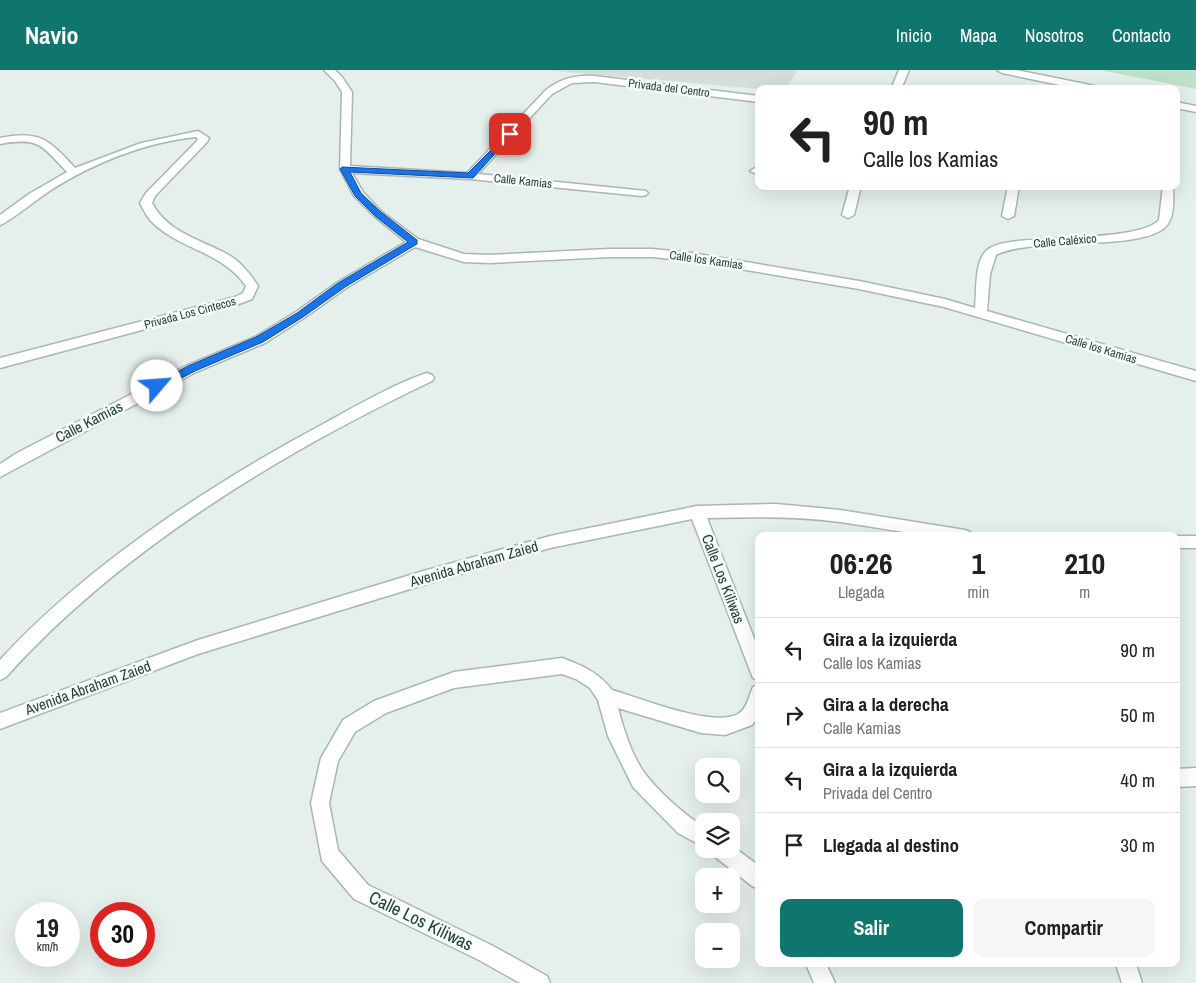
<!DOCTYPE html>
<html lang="es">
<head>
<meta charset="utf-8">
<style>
  :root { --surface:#fff; --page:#f6f6f6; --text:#202124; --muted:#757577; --line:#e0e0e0; --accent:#0f766e }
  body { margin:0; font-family:"Archivo Narrow",sans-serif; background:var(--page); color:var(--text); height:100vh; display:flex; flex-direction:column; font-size:19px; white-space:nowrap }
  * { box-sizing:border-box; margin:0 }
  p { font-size:16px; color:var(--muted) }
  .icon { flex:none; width:28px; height:28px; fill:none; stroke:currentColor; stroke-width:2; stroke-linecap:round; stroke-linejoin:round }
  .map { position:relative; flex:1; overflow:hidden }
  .panel { position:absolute; left:755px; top:462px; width:425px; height:435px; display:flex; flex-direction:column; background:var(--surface); border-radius:10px; box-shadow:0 5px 20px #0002 }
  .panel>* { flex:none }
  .hud { position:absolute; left:755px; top:15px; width:425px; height:105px; border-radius:10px; box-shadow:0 5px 20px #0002; background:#fff; color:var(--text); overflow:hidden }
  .fabs { position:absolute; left:695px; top:688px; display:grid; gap:10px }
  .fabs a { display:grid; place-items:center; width:45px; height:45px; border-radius:10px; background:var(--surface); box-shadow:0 5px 20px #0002; font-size:25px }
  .speed { position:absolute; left:15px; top:832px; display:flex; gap:10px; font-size:25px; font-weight:700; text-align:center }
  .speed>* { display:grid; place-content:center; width:65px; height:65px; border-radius:50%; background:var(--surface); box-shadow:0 5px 20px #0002; line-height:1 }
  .speed small { font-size:12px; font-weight:400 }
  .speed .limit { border:8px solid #d22; background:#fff; color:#111 }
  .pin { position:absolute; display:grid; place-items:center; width:42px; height:42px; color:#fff; margin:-21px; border-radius:10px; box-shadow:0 2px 8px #0006 }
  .me { position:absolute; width:55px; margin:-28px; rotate:63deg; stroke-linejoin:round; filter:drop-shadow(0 0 4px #0008) }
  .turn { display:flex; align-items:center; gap:18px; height:105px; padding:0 25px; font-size:22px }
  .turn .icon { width:65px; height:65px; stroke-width:2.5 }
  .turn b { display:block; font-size:35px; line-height:42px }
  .eta { display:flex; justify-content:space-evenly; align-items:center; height:85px; text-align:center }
  .eta b { font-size:30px; font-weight:700; line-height:35px }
  .button { display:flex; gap:10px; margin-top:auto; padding:10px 25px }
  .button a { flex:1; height:58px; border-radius:10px; background:var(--accent); color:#fff; font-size:20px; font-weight:700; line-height:58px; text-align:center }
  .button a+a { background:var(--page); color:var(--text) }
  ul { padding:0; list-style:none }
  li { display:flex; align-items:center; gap:15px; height:65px; padding:0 25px; border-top:1px solid var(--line) }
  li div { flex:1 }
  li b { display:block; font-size:19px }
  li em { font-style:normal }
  header { display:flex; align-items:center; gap:30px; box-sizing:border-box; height:70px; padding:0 25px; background:var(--accent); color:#fff }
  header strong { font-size:24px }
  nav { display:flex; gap:28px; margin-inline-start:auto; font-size:18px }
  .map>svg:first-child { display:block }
</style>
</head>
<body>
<header>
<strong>Navio</strong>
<nav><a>Inicio</a><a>Mapa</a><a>Nosotros</a><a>Contacto</a></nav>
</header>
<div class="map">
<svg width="1196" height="913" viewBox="0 0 1196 913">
  <rect width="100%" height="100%" fill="#e5efec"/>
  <path fill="#d4dfdb" d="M544,0H797L787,19H759Z"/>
  <path fill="#bfe0cc" d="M1100,0H1196V19Z"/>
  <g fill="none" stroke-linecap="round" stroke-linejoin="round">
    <defs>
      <g id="minor">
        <path d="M324,0H335L342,7L352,22L350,96L467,103L546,20C560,9 576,5 594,6L759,26V32L594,12L572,13L552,24L478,104L646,121L648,123L646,125L642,126L470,109L352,103L363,122L382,142L418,169L464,184L490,185L609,179H652L692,183L859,211L945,229L975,238C977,221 974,194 986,181C992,175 1003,173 1011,172C1044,166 1139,171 1159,150L1163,116H1173C1173,128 1175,143 1168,154C1148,183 1031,166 996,185L990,204L987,241L1196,301V311L944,237L859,219L692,191L652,187H609L490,193L464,192L415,177L346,218L304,248L265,273L196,302L0,407V394L17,383L186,296L255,267L296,242L338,212L406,172L374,146L354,126L340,99L342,22L335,11Z"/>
        <path d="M899,0H909L901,19H891Z"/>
        <path d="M997,0H1016L1095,16L1100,19H1079L1002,3Z"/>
        <path d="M1176,32L1196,36V42L1176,38Z"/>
        <path d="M198,61L209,68L207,72L155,126L152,133C168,164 204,170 232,187C243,195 251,205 258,216L252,229L239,234L0,298V288L235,227L243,223L246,216C221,180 178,180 150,150C146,145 143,139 140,133L146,123L197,71L198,69L196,67C146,72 93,93 51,120C40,127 9,152 0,155V145L29,124L67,102C41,75 39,67 0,74V68C40,60 49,70 75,98L141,73Z"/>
        <path d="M755,98L759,99V105L750,101Z"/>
        <path d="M850,116H861L854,145L848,148L842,145Z"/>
        <path d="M1008,116H1019L1014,146L1008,149L1002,146Z"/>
        <path d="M427,303L432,305L434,308L432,311C279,384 120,480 6,607L0,610V590C87,495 212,413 325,353C354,337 396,313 427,303Z"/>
        <path d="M776,434L840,440L965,460L970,462L973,466C928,469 885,458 840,452C795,446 752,447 707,448L759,581V611L753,608L751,603L692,449L550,478L420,516L198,584L0,659V643L198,570L420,502L550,466L697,436Z"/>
        <path d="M1174,466H1196V478H1176V466Z"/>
        <path d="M562,588C583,596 598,602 612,620C640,628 713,658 738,644C747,639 749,626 753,617L759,615V645L752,655L725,665L701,663L618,638C623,658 633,689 646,705C659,722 686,746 704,757V777L678,763L633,717L608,666L598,630L590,618L576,609L562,604L454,618L386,643L355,662L338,691L329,733L338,780L368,815L493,876L547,906L550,913H520L479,890L354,829L322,791L311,733L321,688L343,650L374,631L454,602Z"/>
        <path d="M1196,698V716L1176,717V699Z"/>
        <path d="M731,775L759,796V819L752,816L714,786L712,779H731Z"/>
        <path d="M806,894H826L835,913H814Z"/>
        <path d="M1116,894H1136L1142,913H1122Z"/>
      </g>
    </defs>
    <use href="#minor" stroke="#a7b7b4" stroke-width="3"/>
    <use href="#minor" fill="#fff" fill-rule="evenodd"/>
  </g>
  <path fill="#1a73e8" stroke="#114b97" d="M510,61L514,64L512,65L473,108L350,102L361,123L381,142L417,170V174L345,217L303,247L263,272L195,301L161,319H154V314L188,296L256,267L297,243L338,213L408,172L375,146L355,126L340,99L342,97L468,103Z"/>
  <g text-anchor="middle" stroke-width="5" stroke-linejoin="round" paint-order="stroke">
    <g font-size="12" fill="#24413e" stroke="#f6fbf9">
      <text transform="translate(669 18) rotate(7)" y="4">Privada del Centro</text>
      <text transform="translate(523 111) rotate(6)" y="4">Calle Kamias</text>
      <text transform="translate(1065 171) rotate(-5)" y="4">Calle Caléxico</text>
      <text transform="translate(706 190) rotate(8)" y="4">Calle los Kamias</text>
      <text transform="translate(190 243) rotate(-15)" y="4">Privada Los Cintecos</text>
      <text transform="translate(1101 279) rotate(17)" y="4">Calle los Kamias</text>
    </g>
    <g font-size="15" fill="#24413e" stroke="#f6fbf9">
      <text transform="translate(89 352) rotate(-27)" y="5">Calle Kamias</text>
      <text transform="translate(474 494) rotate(-16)" y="5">Avenida Abraham Zaied</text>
      <text transform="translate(723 509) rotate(69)" y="5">Calle Los Kiliwas</text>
      <text transform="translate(88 618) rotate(-20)" y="5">Avenida Abraham Zaied</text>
    </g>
    <g font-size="18" fill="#24413e" stroke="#f6fbf9">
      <text transform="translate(421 851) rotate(26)" y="6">Calle Los Kiliwas</text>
    </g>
  </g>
</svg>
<div class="fabs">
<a><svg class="icon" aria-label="search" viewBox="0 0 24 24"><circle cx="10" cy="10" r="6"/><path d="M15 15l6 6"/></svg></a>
<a><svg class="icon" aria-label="layers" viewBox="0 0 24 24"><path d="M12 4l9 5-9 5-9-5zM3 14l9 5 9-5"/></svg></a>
<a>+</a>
<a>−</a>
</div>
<div class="speed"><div>19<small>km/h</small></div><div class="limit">30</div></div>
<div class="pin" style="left:510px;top:64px;background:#d93025"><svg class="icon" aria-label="arrive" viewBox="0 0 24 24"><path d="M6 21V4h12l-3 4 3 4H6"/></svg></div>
<svg class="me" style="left:157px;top:316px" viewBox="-20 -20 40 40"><circle r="19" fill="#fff"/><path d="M0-13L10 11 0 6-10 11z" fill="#1a73e8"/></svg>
<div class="hud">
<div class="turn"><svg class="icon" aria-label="left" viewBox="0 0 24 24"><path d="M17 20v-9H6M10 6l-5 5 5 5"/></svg><div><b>90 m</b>Calle los Kamias</div></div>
</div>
<section class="panel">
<div class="eta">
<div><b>06:26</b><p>Llegada</p></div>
<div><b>1</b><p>min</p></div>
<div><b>210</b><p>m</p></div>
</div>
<ul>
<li><svg class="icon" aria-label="left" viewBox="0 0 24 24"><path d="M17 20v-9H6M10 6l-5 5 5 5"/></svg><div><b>Gira a la izquierda</b><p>Calle los Kamias</p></div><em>90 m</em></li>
<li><svg class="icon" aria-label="right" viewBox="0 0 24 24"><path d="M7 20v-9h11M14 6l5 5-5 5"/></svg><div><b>Gira a la derecha</b><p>Calle Kamias</p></div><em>50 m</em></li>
<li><svg class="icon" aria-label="left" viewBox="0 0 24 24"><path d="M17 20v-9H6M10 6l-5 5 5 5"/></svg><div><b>Gira a la izquierda</b><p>Privada del Centro</p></div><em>40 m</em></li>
<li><svg class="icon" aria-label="arrive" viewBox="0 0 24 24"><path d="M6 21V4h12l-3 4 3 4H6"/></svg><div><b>Llegada al destino</b></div><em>30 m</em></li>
</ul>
<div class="button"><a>Salir</a><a>Compartir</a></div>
</section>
</div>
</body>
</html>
